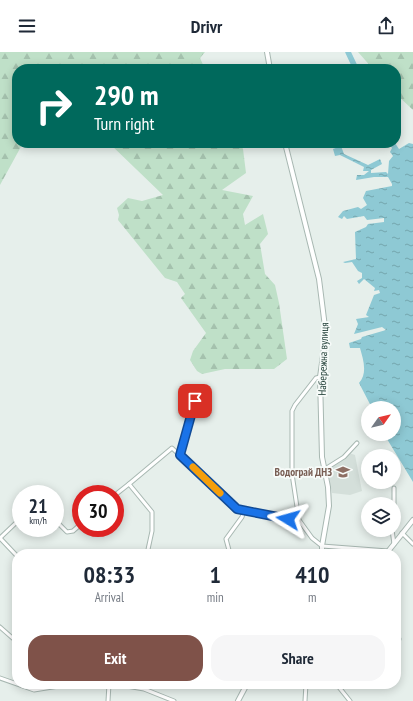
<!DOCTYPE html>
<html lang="en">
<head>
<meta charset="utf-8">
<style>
  :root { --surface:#fff; --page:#f6f6f7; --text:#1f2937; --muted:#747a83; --accent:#7f5249 }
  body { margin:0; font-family:"PT Sans Narrow",sans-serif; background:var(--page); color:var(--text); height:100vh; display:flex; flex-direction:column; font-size:15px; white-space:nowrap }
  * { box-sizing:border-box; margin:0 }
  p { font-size:13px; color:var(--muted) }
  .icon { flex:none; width:22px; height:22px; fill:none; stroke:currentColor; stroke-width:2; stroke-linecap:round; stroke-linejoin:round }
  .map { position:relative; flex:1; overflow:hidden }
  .drawer { position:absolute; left:12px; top:497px; width:389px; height:140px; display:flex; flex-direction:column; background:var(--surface); border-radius:16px; box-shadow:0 2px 10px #0003 }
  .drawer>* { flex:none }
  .top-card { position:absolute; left:12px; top:12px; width:389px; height:84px; border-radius:16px; box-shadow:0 2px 10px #0003; background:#00695c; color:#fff; overflow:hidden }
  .needle { width:26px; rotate:56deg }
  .tools { position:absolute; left:361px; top:349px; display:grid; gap:8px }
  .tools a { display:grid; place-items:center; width:40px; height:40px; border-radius:50%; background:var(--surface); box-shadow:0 2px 10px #0003; font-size:20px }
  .speed { position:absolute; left:12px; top:433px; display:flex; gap:8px; font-size:20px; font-weight:700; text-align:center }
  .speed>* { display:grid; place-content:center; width:52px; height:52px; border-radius:50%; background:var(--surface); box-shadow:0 2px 10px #0003; line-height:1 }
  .speed small { font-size:10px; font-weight:400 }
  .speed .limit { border:6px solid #d22; background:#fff; color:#111 }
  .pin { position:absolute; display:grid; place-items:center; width:34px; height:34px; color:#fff; margin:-17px; border-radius:8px; box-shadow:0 2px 6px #0006 }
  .me { position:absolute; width:44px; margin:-22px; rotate:278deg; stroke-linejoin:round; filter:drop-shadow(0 0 3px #0008) }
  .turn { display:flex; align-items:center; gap:14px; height:84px; padding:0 16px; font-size:18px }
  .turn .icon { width:52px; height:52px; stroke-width:2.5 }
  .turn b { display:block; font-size:28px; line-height:34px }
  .eta { display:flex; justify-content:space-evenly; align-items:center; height:68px; text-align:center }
  .eta b { font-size:24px; font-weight:700; line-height:28px }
  .action { display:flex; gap:8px; margin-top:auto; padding:8px 16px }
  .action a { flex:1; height:46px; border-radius:16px; background:var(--accent); color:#fff; font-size:16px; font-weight:700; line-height:46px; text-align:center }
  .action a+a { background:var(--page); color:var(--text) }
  header { display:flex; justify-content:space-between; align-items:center; height:52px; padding:0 16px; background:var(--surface); font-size:18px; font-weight:700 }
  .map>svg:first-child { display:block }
</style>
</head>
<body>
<header><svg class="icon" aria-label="menu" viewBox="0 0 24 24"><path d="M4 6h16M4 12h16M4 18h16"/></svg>Drivr<svg class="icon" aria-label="share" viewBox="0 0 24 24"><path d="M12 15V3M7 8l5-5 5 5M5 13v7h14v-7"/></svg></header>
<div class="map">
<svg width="413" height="649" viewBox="0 0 413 649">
  <defs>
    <pattern id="forest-firs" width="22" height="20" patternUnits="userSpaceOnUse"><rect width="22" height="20" fill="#bfe0c8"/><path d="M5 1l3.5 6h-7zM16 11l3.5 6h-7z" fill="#a4c1ad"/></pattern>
    <pattern id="water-ripples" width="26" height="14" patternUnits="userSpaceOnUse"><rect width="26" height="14" fill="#8ec9d4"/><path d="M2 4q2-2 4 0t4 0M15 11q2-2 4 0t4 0" fill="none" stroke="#74a5ad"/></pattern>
  </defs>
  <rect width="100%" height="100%" fill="#e6efeb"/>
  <path fill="#d4dfda" d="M349,401L355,403L362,439L350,443L332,441L327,416L343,408Z"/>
  <g fill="url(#forest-firs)">
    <path d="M0,0H205L200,6L205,17H17V91H23L0,133Z"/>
    <path d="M358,0H413V58L396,42V17H373Z"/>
    <path d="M109,91H240L243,97L246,121L222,138L253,144L243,162L245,173L263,162L268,182L260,192L265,222L275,233L279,251L287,307L274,317H225L202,322L197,319L190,308L193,299L206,281L181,246L185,242L177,230L165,226L118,168L119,163L117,156L128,146L142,149L163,143Z"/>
  </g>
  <path fill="url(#water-ripples)" d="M389,91H395L399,97L409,91L413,92V430L384,382H394V356H372L359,331C368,321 363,307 360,296H350L349,291L361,287L362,285L386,278L382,275L354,282L358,272L356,267L369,265L366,263L374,243L380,241L379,238L374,239L375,236L364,227L359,232L357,229L362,226V221L358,219L352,210L345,211L343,210L356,207L355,180L366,175L368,172L384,170V166L367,168L364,164L347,167L344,164L342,167L338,165L343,159L358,155L361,157L367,153L363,146L366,139L392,134V132L388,125H374L356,128L357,123H364L369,119H363L364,115L340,103L335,104L333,97L341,94L344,102L368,113L380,107L382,112L371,118V121L386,120L388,122L389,109L393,104L390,100L392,96Z"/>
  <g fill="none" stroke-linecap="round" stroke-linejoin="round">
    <path stroke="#8ec9d4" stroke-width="5.5" d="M348,0L356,17"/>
    <defs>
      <g id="minor">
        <path d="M180,403L195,349"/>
        <path d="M325,417L344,405L357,391"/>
        <path d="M115,443L129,432"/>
        <path d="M55,468L67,480L73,479L81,472"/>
        <path d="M299,468L292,422V359L295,353L316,326L320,325"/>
        <path d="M394,468V436"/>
        <path d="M392,478L394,492"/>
        <path d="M402,481L413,492"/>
        <path d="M0,486L21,466"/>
        <path d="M0,486L17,504"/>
        <path d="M147,502L152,479V460L129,432L172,396L237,457L278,466L299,468L312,486L322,494L388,499"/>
        <path d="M230,502L226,487L242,465L244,459"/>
        <path d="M0,575L17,590"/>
        <path d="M396,587H399"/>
        <path d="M0,626L34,638L71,632"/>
        <path d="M115,632L144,637L174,649"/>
        <path d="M331,632L338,634L350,649"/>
        <path d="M108,649L109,632"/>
        <path d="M305,649L306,632"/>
      </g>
      <g id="tertiary">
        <path d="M267,0L270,17"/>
        <path d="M285,91L319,227L325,275V290L320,325L322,405L328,435L329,454L322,494V502"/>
        <path d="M386,502L413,468"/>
        <path d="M238,649L247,632"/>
      </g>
    </defs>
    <use href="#minor" stroke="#a8b8b2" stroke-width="5"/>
    <use href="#tertiary" stroke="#a8b8b2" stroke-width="6"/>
    <use href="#minor" stroke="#fff" stroke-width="3"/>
    <use href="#tertiary" stroke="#fff" stroke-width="4"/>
  </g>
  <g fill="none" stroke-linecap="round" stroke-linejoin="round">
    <defs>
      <path id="route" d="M195,349L180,403L237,457L288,467"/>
    </defs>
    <use href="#route" stroke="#114b97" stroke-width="10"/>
    <use href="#route" stroke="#1a73e8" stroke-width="7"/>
    <path stroke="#f59e0b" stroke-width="7" d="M193,415L220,441"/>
  </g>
  <defs>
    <symbol id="school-bare" viewBox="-9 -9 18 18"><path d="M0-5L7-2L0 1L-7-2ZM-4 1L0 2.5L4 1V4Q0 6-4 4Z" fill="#8d6e63" stroke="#f7fbf9" stroke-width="2.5" paint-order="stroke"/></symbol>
  </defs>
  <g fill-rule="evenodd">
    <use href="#school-bare" x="333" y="410" width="20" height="20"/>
  </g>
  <g text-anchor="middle" stroke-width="3.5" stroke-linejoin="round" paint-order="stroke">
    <g font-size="11" fill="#24423a" stroke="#f7fbf9">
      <text transform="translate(323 307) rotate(-88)" y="4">Набережна вулиця</text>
    </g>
    <g font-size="11" font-weight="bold" fill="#785e54" stroke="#f7fbf9" text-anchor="end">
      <text x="332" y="424">Водограй ДНЗ</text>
    </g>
  </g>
</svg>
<div class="tools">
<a><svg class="needle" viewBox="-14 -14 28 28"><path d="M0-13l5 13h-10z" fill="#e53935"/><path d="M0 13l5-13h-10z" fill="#747a83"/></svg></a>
<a><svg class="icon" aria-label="sound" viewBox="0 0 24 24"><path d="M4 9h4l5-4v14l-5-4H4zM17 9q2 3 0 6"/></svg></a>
<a><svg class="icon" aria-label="layers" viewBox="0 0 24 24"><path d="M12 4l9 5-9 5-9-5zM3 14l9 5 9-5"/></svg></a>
</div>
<div class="speed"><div>21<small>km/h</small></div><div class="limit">30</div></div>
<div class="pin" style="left:195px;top:349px;background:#d93025"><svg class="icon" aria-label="arrive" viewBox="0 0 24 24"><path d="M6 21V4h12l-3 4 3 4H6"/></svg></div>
<svg class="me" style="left:288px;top:467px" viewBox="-20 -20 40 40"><path d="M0-17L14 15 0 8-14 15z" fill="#1a73e8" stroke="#fff" stroke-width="4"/></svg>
<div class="top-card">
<div class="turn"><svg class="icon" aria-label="right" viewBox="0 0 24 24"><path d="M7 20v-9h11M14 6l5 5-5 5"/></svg><div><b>290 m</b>Turn right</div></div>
</div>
<section class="drawer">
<div class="eta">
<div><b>08:33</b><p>Arrival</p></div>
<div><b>1</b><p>min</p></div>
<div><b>410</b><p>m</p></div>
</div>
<div class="action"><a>Exit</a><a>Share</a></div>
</section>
</div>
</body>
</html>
